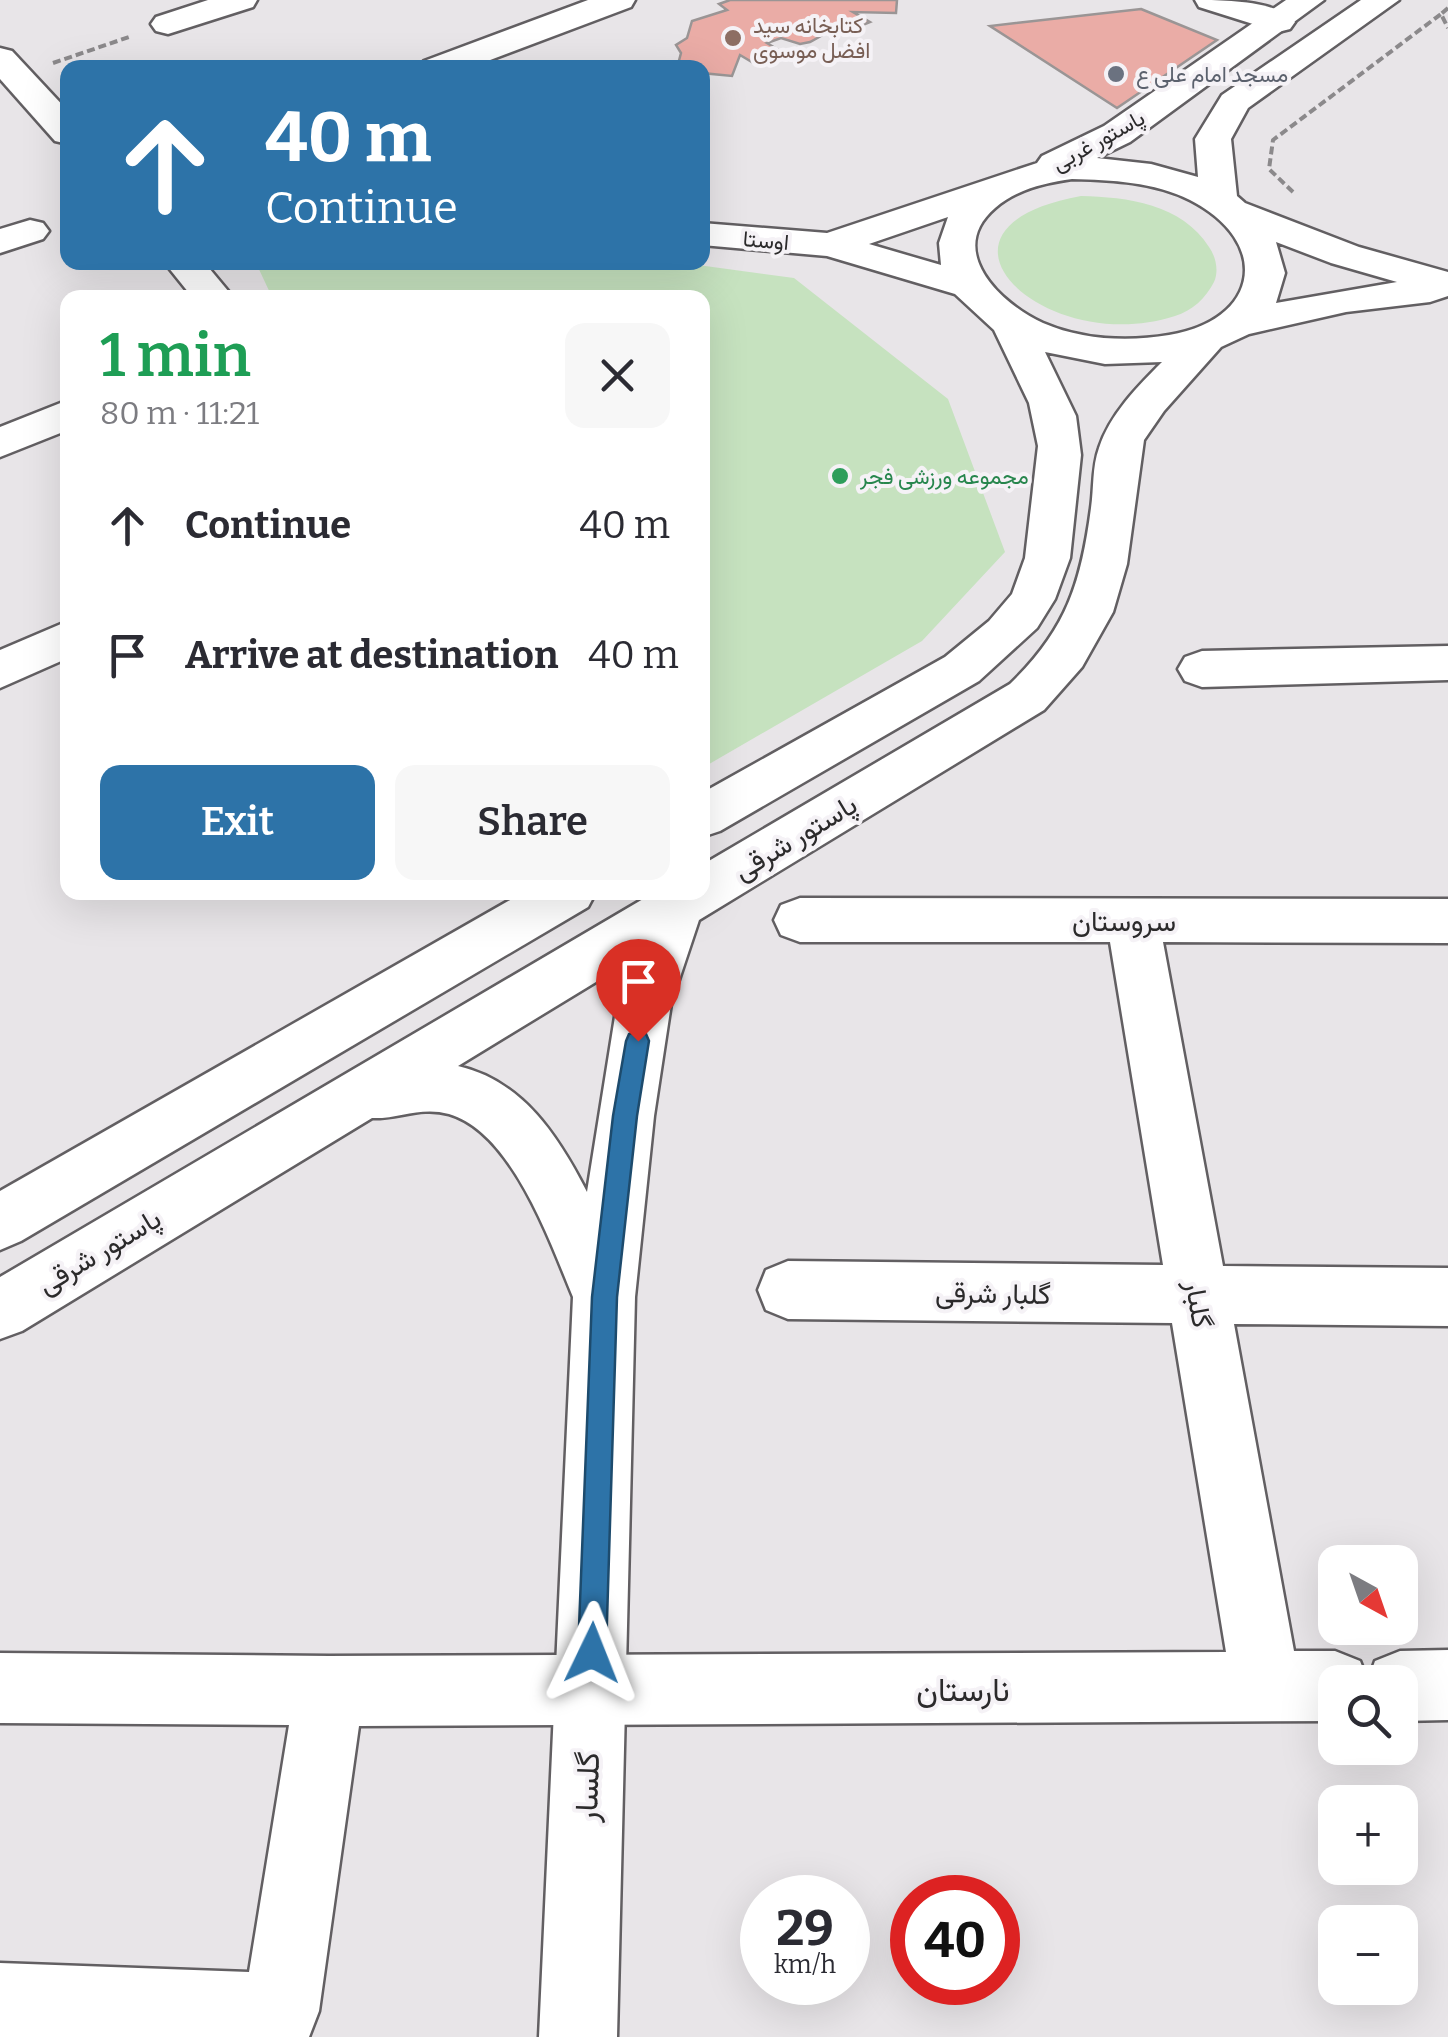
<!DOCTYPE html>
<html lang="en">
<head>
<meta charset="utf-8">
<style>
  :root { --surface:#fff; --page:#f7f7f7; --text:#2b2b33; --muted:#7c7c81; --accent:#2d73a8 }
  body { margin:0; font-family:Bitter,Vazirmatn,serif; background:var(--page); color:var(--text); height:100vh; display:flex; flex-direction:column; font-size:38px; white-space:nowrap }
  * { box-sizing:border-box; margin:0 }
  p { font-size:32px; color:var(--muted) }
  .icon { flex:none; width:55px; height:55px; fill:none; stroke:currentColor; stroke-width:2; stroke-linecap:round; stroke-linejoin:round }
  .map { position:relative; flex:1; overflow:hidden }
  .drawer { position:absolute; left:60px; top:290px; width:650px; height:610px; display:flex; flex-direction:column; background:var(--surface); border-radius:20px; box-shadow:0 10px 40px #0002 }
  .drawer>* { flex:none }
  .top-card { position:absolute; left:60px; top:60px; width:650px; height:210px; border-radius:20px; box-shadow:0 10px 40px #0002; background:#2d73a8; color:#fff; overflow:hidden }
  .needle { width:65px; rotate:140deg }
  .buttons { position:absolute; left:1318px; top:1545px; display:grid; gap:20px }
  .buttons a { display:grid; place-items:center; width:100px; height:100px; border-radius:20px; background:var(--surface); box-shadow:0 10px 40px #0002; font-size:50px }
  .speed { position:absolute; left:740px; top:1875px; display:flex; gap:20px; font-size:50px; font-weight:700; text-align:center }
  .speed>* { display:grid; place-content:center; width:130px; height:130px; border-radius:50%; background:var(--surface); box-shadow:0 10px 40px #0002; line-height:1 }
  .speed small { font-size:25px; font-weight:400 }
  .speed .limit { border:15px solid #d22; background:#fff; color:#111 }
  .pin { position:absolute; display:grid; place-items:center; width:85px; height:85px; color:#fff; margin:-102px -42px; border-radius:50% 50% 50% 0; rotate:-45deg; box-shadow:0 0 10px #0007 }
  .pin .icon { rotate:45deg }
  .me { position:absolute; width:110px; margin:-55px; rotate:2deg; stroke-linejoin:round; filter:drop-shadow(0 0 8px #0008) }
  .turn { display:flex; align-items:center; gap:35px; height:210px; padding:0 40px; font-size:45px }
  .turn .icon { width:130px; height:130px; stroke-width:2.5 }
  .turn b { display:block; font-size:70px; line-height:85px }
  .round { display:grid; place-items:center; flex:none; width:105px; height:105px; border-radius:20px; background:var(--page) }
  .overview { display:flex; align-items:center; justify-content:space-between; height:170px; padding:0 40px }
  h1 { font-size:60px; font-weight:600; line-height:75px; color:#1e9e55 }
  .button { display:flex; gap:20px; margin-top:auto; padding:20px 40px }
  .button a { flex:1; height:115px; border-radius:20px; background:var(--accent); color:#fff; font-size:40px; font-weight:600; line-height:115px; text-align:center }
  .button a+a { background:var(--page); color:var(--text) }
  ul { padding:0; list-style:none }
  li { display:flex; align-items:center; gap:30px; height:130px; padding:0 40px }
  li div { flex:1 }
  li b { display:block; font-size:38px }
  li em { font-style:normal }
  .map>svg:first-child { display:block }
</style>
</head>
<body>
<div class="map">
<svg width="1448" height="2037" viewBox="0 0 1448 2037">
  <rect width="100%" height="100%" fill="#e8e5e8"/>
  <g fill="#c6e2bf">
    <path d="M1081,196C1127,197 1182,204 1209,247C1216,257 1219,271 1214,282C1206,298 1192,311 1175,316C1045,358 904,228 1081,196Z"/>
    <path d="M676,262L794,278L948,399L1005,552L922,641L704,767L702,298L272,297L256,263Z"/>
  </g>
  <g fill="#eaaca6" stroke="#9a9595" stroke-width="2.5">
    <path d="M730,0H897L896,13L853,12L870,22L855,28L845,22L833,30L822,25L812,30L821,36L810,42L800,44L781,38L767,43L777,49L762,56L767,61L757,65L740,55L732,76L702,73V68H677L681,53L676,45L687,38L692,21L727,10L719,4Z"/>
    <path d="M1141,9L1217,40L1117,108L990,26Z"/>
  </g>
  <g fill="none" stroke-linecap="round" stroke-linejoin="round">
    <defs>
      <g id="street">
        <path d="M208,0H257L253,7L168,34L156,31L151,24L156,17Z"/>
        <path d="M588,0H635L631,7L469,68H419L424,61Z"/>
        <path d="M1195,0C1221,0 1278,0 1295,22L1290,29L1278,32L1199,7Z"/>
        <path d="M30,220L43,223L49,231L43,239L0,253V229Z"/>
        <path d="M68,400V430L0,457V427Z"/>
        <path d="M68,621V658L0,688V650Z"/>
        <path d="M1448,646V680L1202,687L1185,681L1178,669L1185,657L1202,651Z"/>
        <path d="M800,898L1448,899V943L1163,942L1223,1266L1448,1268V1326L1234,1324L1294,1651H1335L1360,1661L1368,1681L1375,1661L1400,1651L1448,1650V1720L1400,1721V1682H1335V1721L359,1726L319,2011L309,2037H0V1963L249,1972L289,1725L0,1723V1653L329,1656L1226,1652L1172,1323L788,1319L766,1310L758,1290L766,1270L788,1261L1163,1265L1110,942H800L781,935L774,920L781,905Z"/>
      </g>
      <g id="secondary">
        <path d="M1286,0H1324L1130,142L1097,158L1151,164L1198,177L1195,139L1222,95L1361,0H1399L1248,108L1231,139L1237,196L1245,203L1359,247L1448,272V296L1430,302L1346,312L1249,334L1221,347L1164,411L1144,440L1127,564L1113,612L1082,667L1044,710L699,920L671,1004L654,1116L635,1297L617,2037H539L573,1297C550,1242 512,1132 449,1114C421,1106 399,1119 372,1118L22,1331L0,1339V1277L655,892H702V865L1010,684C1066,630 1081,584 1091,508C1094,488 1092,467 1099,448C1110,414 1138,386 1162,362L1105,364L1045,352L1076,416L1081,455L1070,558L1055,599L1037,628L979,681L720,831L702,837V793L945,657L989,621L1012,594L1025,558L1038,446L1029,403L994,330L955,294L827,256L702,245V223L827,233L1037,163L1042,156L1104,126ZM1072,179C1112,180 1154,182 1190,200C1272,242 1260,320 1169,335C1128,342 1082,340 1043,323C1001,304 945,251 995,208C1017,189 1045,183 1072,179ZM948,217L939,243L941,265L869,244ZM1276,242L1331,263L1397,282L1276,303L1285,273ZM632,960L617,1004L587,1192C558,1136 523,1081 458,1066Z"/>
        <path d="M0,48L12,51L68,111V144L55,141L0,79Z"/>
        <path d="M164,262H204L234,298H193Z"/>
        <path d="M524,892H596L588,907L21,1241L0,1250V1191Z"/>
      </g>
    </defs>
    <use href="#street" stroke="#625f62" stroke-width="5"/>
    <use href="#secondary" stroke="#625f62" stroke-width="5"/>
    <g stroke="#8b898b" stroke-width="4" stroke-dasharray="8 4" stroke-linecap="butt">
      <path d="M1448,8L1441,14L1448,28"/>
      <path d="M53,63L132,36"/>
      <path d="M1293,192L1269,169L1273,140L1441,14"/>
    </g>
    <use href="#street" fill="#fff" fill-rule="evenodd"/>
    <use href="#secondary" fill="#fff" fill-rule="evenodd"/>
  </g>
  <path fill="#2d73a8" stroke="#1d4b6d" stroke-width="2.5" d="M638,1031L646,1034L649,1041L637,1116L617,1297L606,1653L602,1663L592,1667L582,1663L578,1653L592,1297L613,1116L626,1041L629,1034Z"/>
  <circle fill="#8d6e63" stroke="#f5f2f6" stroke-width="4" cx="733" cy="38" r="10"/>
  <circle fill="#6b7280" stroke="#f5f2f6" stroke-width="4" cx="1116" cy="74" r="10"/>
  <circle fill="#2e9e5b" stroke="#f5f2f6" stroke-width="4" cx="840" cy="476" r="10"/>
  <g text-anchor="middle" stroke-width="8" stroke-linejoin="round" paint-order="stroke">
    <g font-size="22" fill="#785e54" stroke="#f5f2f6" text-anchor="start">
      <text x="753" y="33">کتابخانه سید<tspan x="753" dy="25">افضل موسوی</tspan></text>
    </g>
    <g font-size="22" fill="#5b616d" stroke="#f5f2f6" text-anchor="start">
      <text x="1136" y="82">مسجد امام علی ع</text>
    </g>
    <g font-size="22" fill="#2b2a2b" stroke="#f5f2f6">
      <text transform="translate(1098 140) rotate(-29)" y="8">پاستور غربی</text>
      <text transform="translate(766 240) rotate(5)" y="8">اوستا</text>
    </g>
    <g font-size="22" fill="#27864d" stroke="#f5f2f6" text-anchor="start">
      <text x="860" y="484">مجموعه ورزشی فجر</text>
    </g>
    <g font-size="28" fill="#2b2a2b" stroke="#f5f2f6">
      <text transform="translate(795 837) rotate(-31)" y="10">پاستور شرقی</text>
      <text x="1124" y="931">سروستان</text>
      <text transform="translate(99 1251) rotate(-31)" y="10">پاستور شرقی</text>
      <text transform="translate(993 1293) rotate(1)" y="10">گلبار شرقی</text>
      <text transform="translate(1199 1304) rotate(80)" y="10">گلبار</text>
    </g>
    <g font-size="32" fill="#2b2a2b" stroke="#f5f2f6">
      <text x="963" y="1701">نارستان</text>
      <text transform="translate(587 1787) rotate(-88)" y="11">گلسار</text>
    </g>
  </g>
</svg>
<div class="buttons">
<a><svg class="needle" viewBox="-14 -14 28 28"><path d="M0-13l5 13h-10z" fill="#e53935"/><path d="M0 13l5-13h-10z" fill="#7c7c81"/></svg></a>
<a><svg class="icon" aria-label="search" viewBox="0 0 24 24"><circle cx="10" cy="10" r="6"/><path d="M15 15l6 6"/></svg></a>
<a>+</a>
<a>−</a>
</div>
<div class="speed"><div>29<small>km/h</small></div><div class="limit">40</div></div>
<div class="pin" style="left:638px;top:1041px;background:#d93025"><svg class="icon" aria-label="arrive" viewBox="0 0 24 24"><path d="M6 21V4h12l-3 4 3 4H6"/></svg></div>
<svg class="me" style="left:592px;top:1653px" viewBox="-20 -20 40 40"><path d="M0-17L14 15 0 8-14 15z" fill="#2d73a8" stroke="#fff" stroke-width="4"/></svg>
<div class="top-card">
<div class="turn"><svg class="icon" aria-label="ahead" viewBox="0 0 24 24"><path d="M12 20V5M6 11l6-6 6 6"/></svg><div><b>40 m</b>Continue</div></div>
</div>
<section class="drawer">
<div class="overview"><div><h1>1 min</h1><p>80 m · 11:21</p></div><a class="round"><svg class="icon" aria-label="close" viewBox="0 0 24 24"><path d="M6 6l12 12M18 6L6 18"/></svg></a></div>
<ul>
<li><svg class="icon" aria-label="ahead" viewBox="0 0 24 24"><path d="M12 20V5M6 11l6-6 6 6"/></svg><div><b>Continue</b></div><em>40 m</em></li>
<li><svg class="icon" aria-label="arrive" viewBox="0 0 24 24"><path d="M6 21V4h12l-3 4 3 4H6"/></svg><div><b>Arrive at destination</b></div><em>40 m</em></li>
</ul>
<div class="button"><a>Exit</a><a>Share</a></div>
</section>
</div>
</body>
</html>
